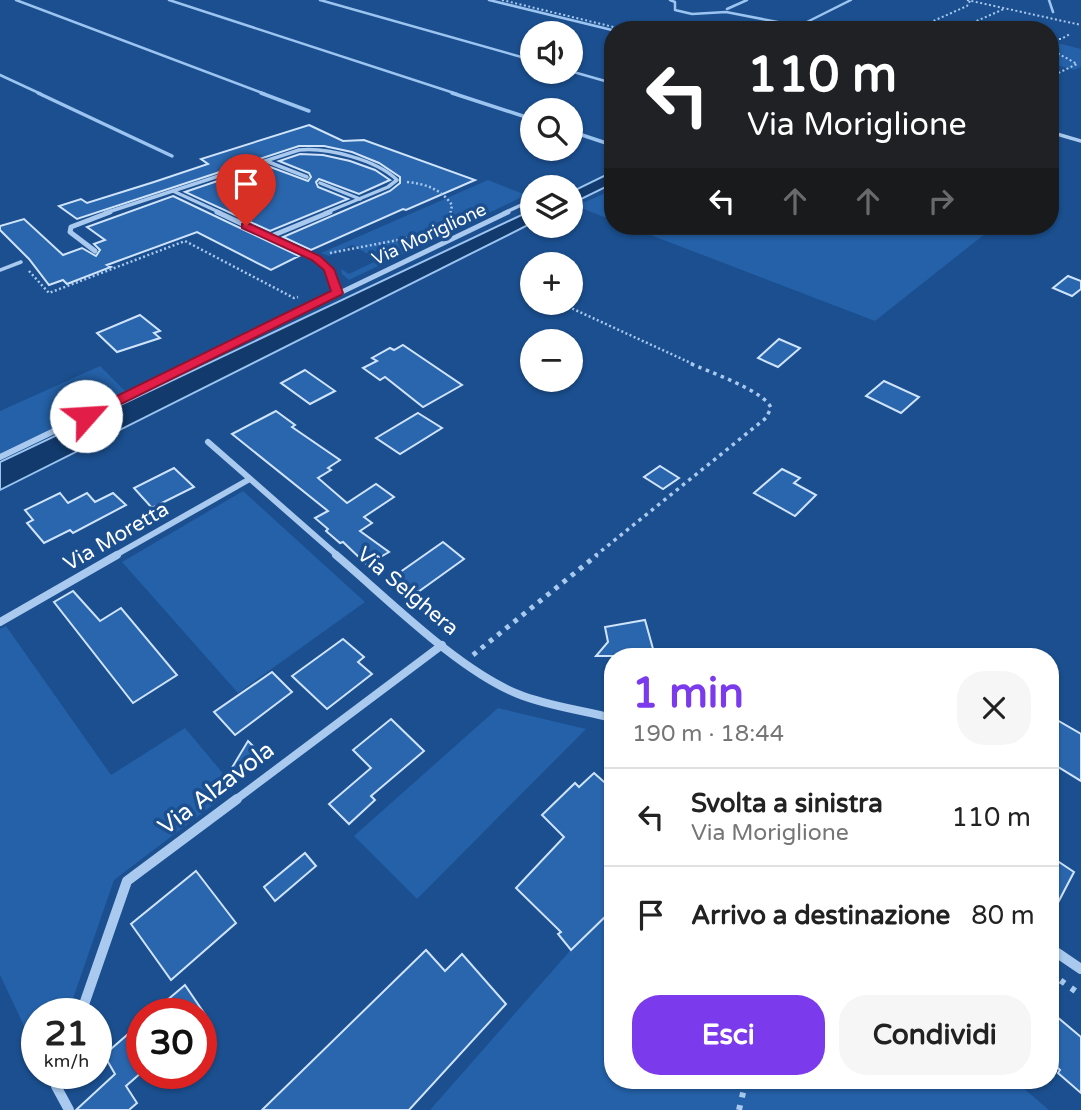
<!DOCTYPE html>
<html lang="it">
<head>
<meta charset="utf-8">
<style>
  :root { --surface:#fff; --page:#f6f6f6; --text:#222; --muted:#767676; --line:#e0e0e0; --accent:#7c3aed }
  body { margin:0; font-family:"Varela Round",sans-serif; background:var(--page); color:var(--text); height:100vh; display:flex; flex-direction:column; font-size:26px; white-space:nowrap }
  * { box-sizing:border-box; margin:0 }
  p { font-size:23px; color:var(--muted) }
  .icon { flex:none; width:38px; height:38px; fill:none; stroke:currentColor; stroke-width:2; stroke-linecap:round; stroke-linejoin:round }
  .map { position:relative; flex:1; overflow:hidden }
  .side { position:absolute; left:604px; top:648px; width:455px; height:441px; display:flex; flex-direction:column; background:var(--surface); border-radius:28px; box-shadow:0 2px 5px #0004 }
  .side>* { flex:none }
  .banner { position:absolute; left:604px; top:21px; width:455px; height:214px; border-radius:28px; box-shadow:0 2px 5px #0004; background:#202124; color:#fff; overflow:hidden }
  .controls { position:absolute; left:520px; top:21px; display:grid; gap:14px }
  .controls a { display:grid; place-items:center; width:63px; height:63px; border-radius:50%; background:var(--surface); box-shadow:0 2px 5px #0004; font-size:35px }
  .speed { position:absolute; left:21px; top:998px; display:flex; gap:14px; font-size:35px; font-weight:700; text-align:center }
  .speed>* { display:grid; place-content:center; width:91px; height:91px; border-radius:50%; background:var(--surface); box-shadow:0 2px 5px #0004; line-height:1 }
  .speed small { font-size:18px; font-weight:400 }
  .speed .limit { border:10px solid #d22; background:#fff; color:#111 }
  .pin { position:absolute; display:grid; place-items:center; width:60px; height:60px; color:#fff; margin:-72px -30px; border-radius:50% 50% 50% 0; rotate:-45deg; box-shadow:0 0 7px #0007 }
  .pin .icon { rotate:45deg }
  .me { position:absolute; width:77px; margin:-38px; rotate:64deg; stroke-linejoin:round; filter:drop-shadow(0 0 5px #0008) }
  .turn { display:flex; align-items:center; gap:24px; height:147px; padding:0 28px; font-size:32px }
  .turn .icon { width:91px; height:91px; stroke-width:2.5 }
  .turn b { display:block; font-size:49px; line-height:60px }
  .lanes { display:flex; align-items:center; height:66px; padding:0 28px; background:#0003; justify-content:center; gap:35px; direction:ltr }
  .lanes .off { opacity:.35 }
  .round { display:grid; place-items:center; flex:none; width:74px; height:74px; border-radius:28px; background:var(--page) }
  .overview { display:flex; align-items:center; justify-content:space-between; height:119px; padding:0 28px }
  h1 { font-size:42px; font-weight:700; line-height:52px; color:var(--accent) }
  .cta { display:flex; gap:14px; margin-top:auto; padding:14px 28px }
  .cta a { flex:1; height:80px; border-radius:28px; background:var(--accent); color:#fff; font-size:28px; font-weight:700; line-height:80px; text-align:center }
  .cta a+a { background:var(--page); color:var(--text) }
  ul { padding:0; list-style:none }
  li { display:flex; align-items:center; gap:21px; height:98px; padding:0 28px; border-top:2px solid var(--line) }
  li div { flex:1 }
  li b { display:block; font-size:26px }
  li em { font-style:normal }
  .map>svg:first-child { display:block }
</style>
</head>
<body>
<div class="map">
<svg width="1081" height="1110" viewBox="0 0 1081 1110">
  <rect width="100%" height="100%" fill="#1b4f8f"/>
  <g fill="#2461a8">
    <path d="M1050,41L1081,49V67L1074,70L1050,63Z"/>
    <path d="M488,180L526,195L349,280L342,274L341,269L349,274L378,260L352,245L329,256L321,253Z"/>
    <path d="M612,190V220L576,206Z"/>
    <path d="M627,226H995L875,321Z"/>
    <path d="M100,366L129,395L0,457V411Z"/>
    <path d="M243,491L365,602L238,693L122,562Z"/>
    <path d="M6,626L111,775L185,728L235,788L114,880L68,1013H37V1045L34,1047L0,975V629Z"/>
    <path d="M498,708L586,729L417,899L354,836Z"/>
    <path d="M612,903V1080H1014L1049,1110H430Z"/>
  </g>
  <g fill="#123a6d" stroke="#9cc4f0" stroke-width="2">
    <path d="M612,172V184L571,204V192Z"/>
    <path d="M532,210V223L0,490V462Z"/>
  </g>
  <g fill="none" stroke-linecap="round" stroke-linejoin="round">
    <g stroke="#9cc4f0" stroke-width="2.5">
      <path d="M16,0L265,94"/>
      <path d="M169,0L457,94"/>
      <path d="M320,0L532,60"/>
      <path d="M489,0L612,30"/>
      <path d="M670,0L675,2V10L692,14L726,12L819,30"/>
      <path d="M1049,0L1053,12"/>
      <path d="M727,9L747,0"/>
      <path d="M805,23L851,0"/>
      <path d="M570,71L612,83"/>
      <path d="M0,75L41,94"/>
    </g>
    <g stroke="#9cc4f0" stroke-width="3.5">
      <path d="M38,93L172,156"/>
      <path d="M261,93L309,111"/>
      <path d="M452,93L532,119"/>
      <path d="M570,131L612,145"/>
    </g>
  </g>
  <g fill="#2a66ad" stroke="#cfe3fa" stroke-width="2">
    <path d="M309,125L343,141L364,140L475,180L406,210L403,209L311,250L283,237L390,191L400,183V177L379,163L352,152L324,146H299L77,219L59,206L81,199L87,203L154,182L208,164L201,159Z"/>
    <path d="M300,154L323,155L350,161L375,170L390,180L359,194L319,179L316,182L318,187L348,199L270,231L185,192L265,165L308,181L311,177L309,173L279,161Z"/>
    <path d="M173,196L299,256L271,270L197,232L107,265L111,267L67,284L63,280L49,285L29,259L0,230V226L24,219L63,255L82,248L96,256L100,250L94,244L105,240L87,227Z"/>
    <path d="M1068,276L1081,281V289L1072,296L1053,288Z"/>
    <path d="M140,315L160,331L154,333L160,338L117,352L97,333Z"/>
    <path d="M779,339L800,348L778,367L758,358Z"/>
    <path d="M403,345L462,385L423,407L385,377L380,380L363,368L377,361L372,358L390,348L394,350Z"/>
    <path d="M305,370L335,391L310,404L281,383Z"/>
    <path d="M884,381L919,397L901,413L866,396Z"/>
    <path d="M276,411L295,425L292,427L340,460L328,468L331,470L318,478L347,503L376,484L394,497L364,517L372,523L360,531L389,552L367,565L343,542L340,543L326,531L328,529L315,518L328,511L232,434Z"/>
    <path d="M418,413L442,428L400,454L376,438Z"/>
    <path d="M660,466L679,478L663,489L644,477Z"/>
    <path d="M174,468L194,487L152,508L134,488Z"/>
    <path d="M782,469L800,478L794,483L816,495L795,516L754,493Z"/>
    <path d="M60,493L68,503L87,493L95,502L113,493L126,505L73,533L70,530L44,543L27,523L33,520L25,510Z"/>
    <path d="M443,542L464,559L418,592L396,575Z"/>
    <path d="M73,591L100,621L121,608L177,675L133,703L54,602Z"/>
    <path d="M645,620L655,656H596L608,642L605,627Z"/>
    <path d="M343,639L364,657L358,662L372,674L327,709L292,676Z"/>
    <path d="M272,672L292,692L235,735L214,712Z"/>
    <path d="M1050,716L1081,734V781L1050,762Z"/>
    <path d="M391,719L424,751L371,796L375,800L349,824L329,804L371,768L353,750Z"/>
    <path d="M248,741L261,754L255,765L230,771Z"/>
    <path d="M594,773L612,789V910L571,950L558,934L561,932L516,888L564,837L542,815L575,783L579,787Z"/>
    <path d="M305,853L316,866L275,901L264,887Z"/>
    <path d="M1050,856L1074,872L1050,918Z"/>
    <path d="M196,871L236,923L171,980L131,924Z"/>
    <path d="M426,950L445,971L462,954L506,1004L409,1110H262Z"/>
    <path d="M185,985L204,1013H152Z"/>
    <path d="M1050,1011L1081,1037V1093L1058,1073L1060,1070L1050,1061Z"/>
    <path d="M142,1022V1072L126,1086L137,1103L129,1110H76L115,1074L104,1055Z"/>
  </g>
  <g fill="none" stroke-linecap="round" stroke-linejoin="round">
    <g stroke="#a9c9ee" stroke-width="2" stroke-dasharray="2 2.5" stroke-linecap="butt">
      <path d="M502,0L626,30"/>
      <path d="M967,0L1081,25"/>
      <path d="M913,30L967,6L970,1"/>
      <path d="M956,30L1004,9"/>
      <path d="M1050,39H1061L1070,34"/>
      <path d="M1050,49L1077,64L1050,77"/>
    </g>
    <g stroke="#a9c9ee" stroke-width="2.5" stroke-dasharray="2 2.5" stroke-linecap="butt">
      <path d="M407,182C426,184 441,189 452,205L450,216L438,228"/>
      <path d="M330,253L424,235"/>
      <path d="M29,271L49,293L185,241L294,298L298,297"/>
      <path d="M560,303L693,364"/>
    </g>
    <path stroke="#a9c9ee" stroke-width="3.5" stroke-dasharray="3.5 4.5" stroke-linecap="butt" d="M595,556L766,418L771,408C765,391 707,371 689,363"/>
    <path stroke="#a9c9ee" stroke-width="5" stroke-dasharray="4.5 6" stroke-linecap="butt" d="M473,655L597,555"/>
    <g stroke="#a9c9ee" stroke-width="6" stroke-dasharray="5 8" stroke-linecap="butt">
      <path d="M1050,973L1081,995"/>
      <path d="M739,1110L746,1080"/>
    </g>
    <path stroke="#a9c9ee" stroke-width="3.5" d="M0,270L21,262"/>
    <path stroke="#a9c9ee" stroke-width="6" d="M1050,693L1054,688"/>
    <g stroke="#a9c9ee" stroke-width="3.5">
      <path d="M1050,132L1081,141"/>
      <path d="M266,161L307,177"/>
      <path d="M320,183L360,199"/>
      <path d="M173,191L221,213"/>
      <path d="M105,213L299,150C327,147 377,160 397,180L388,187L325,213"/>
      <path d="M504,213L532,200"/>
    </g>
    <g stroke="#a9c9ee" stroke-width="5">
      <path d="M217,212L316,258L329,269L337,293"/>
      <path d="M269,237L330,212"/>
      <path d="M95,251L70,232L71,227L110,212"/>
      <path d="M192,364L508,212"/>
    </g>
    <g stroke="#a9c9ee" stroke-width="6">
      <path d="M208,442L338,556"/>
      <path d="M0,457L195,363"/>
      <path d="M114,556L248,480"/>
    </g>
    <g stroke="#a9c9ee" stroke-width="8">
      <path d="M336,555C387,598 458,670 518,694C547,706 582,710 612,718"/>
      <path d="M0,622L117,555"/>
      <path d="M234,801L442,645"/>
    </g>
    <g stroke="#a9c9ee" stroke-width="10">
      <path d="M1050,948L1081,969"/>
      <path d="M81,1013L127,881L237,799"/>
      <path d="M61,1073L56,1086L69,1110"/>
    </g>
  </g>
  <path fill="#e11d48" stroke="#92132f" stroke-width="2" d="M242,224H250L320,256L334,269L343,293L341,295L91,419H82V413L331,291L324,270L312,260L242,228Z"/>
  <g text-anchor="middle" stroke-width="7" stroke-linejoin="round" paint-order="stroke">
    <g font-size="18" fill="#fff" stroke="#1b4f8f">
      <text transform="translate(429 234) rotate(-25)" y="6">Via Moriglione</text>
    </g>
    <g font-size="21" fill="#fff" stroke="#1b4f8f">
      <text transform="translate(116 536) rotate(-30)" y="7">Via Moretta</text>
      <text transform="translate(408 591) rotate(40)" y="7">Via Selghera</text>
    </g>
    <g font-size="24" fill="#fff" stroke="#1b4f8f">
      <text transform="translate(216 788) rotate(-37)" y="8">Via Alzavola</text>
    </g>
  </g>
</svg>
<div class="controls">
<a><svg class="icon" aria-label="sound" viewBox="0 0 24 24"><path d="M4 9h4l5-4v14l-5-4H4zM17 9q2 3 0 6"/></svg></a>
<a><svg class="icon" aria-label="search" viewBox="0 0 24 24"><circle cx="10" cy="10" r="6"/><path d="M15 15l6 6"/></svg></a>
<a><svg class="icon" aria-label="layers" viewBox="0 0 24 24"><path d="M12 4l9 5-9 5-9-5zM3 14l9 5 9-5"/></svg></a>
<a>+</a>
<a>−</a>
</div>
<div class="speed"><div>21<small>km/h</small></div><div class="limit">30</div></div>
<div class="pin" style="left:246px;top:226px;background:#d93025"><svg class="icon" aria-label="arrive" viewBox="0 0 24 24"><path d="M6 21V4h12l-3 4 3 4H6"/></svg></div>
<svg class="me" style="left:86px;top:416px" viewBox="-20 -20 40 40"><circle r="19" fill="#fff"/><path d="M0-13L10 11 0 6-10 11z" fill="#e11d48"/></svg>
<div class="banner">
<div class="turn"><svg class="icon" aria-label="left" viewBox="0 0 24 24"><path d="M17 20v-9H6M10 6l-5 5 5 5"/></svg><div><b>110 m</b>Via Moriglione</div></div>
<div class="lanes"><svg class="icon" aria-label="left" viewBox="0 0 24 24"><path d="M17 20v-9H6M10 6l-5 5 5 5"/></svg><svg class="icon off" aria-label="ahead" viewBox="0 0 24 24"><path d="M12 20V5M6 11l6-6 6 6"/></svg><svg class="icon off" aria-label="ahead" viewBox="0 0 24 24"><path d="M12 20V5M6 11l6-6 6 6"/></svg><svg class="icon off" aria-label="right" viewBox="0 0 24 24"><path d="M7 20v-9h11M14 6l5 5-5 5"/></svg></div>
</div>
<section class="side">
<div class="overview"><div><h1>1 min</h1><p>190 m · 18:44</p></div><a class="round"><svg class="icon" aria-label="close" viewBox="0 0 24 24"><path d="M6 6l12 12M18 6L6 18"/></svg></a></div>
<ul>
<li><svg class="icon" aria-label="left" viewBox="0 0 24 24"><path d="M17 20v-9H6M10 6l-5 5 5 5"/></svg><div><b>Svolta a sinistra</b><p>Via Moriglione</p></div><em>110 m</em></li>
<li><svg class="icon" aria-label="arrive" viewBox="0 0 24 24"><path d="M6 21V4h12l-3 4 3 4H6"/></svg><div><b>Arrivo a destinazione</b></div><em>80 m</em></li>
</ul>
<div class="cta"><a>Esci</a><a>Condividi</a></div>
</section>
</div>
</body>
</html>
